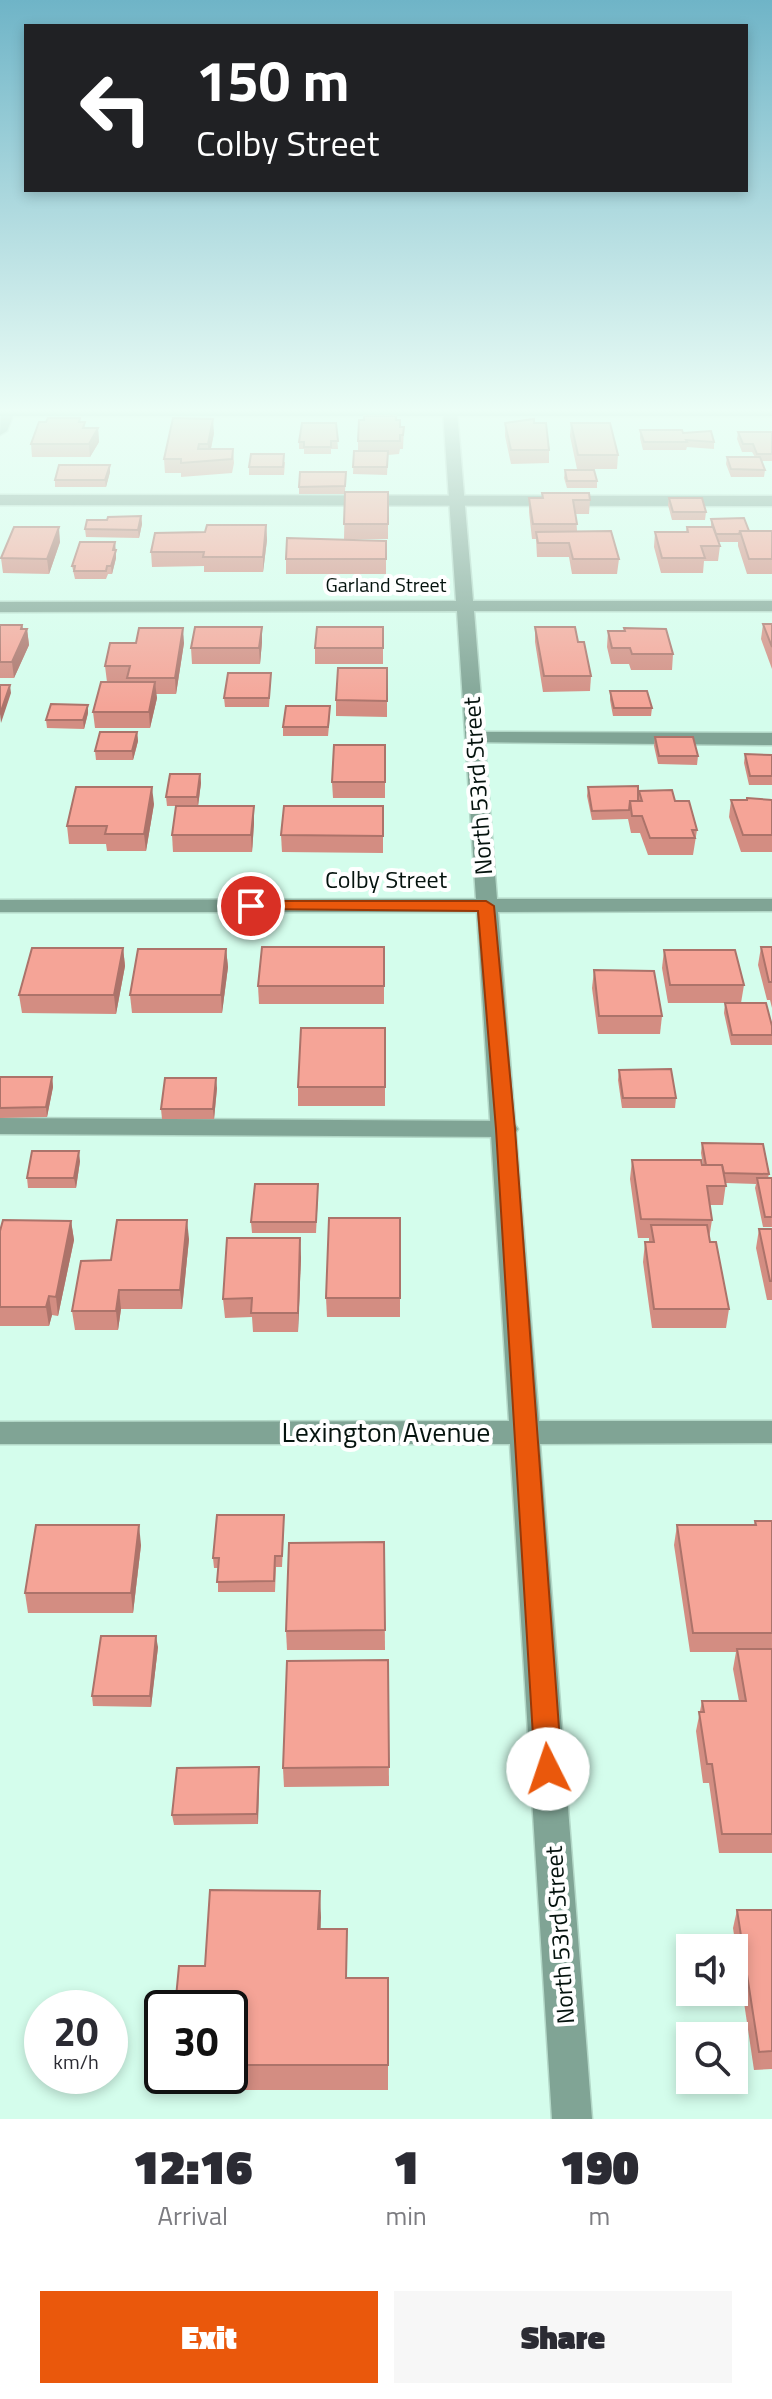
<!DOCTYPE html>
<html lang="en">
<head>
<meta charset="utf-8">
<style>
  :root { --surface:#fff; --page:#f7f7f7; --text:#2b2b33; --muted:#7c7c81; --accent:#ea580c }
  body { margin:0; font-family:"Titillium Web",sans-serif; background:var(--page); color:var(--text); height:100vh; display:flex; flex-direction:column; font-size:30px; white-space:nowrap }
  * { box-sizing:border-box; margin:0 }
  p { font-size:26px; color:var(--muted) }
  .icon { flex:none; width:44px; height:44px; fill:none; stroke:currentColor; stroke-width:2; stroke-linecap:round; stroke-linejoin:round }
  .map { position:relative; height:2119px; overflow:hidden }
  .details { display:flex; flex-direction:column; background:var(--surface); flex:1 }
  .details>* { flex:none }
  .guide { position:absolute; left:24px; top:24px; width:724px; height:168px; border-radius:0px; box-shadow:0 4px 12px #0003; background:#202124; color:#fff; overflow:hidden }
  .controls { position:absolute; left:676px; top:1934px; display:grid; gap:16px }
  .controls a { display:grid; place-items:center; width:72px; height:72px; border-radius:0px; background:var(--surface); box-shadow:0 4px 12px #0003; font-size:40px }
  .speed { position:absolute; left:24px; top:1990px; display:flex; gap:16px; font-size:40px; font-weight:700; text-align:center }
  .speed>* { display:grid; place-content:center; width:104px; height:104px; border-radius:50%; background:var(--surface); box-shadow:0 4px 12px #0003; line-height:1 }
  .speed small { font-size:20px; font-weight:400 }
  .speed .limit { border:4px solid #111; border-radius:12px; background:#fff; color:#111 }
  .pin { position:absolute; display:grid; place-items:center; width:68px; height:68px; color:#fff; margin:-34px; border:4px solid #fff; border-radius:50%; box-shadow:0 2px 8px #0007 }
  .me { position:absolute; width:88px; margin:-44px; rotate:356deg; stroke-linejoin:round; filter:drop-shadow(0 0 6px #0008) }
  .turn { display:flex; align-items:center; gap:28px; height:168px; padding:0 40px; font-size:36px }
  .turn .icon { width:104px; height:104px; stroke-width:2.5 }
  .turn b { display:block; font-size:56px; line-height:68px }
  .eta { display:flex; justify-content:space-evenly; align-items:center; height:136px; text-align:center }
  .eta b { font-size:48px; font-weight:800; line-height:56px }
  .button { display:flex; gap:16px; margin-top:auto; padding:16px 40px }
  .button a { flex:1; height:92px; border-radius:0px; background:var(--accent); color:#fff; font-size:32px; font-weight:800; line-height:92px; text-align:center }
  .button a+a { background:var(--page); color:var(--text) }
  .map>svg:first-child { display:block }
</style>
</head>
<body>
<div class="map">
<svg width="772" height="2119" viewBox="0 0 772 2119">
  <rect width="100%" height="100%" fill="#d4fdec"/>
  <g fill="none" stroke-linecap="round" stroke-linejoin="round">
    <defs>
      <g id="lane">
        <path d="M0,495L772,496V506L0,505Z"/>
        <path d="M475,732L772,733V745L468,742L466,738L468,734Z"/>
        <path d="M0,1118L505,1121L514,1123L518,1129L514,1135L505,1137L0,1134Z"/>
      </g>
      <g id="street">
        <path d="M1,411H15L7,431L0,435Z"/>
        <path d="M443,411H457L473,601H772V611H474L497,899H772V911L498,912L539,1421H772V1443L540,1444L592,2119H552L510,1444H0V1422L509,1421L477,912H0V900L476,899L457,611L0,612V602L456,601Z"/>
      </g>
      <rect id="secondary" x="0" y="411" width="772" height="5"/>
    </defs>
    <use href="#lane" stroke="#b3d8c8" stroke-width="3"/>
    <use href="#street" stroke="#b3d8c8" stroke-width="3"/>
    <use href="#secondary" stroke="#b3d8c8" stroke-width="3"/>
    <use href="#lane" fill="#80a495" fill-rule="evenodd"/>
    <use href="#street" fill="#80a495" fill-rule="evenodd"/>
    <use href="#secondary" fill="#467e6a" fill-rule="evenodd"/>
  </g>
  <g fill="#d38d82">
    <path d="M396,420L400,427H404L403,449H400L399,454L388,455L387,475L353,474L354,451H358V441Z"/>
    <path d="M80,422L86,428H98L99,442L90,457H32L31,444Z"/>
    <path d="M336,423L338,449H331V454H304V449H299V442Z"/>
    <path d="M505,423H534L549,450V463L511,464L505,436Z"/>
    <path d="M571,423L618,455L617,469H577L570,436Z"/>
    <path d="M640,430L683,433L714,442V449L687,447L686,450H643L640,438Z"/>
    <path d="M738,432H772V461H762L765,470L764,477H731L726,464L727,457H755L752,452H742L737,439Z"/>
    <path d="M214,433L211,449H233L234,463L232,473L181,477V473H165L164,459Z"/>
    <path d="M285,462L284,475H249V467Z"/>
    <path d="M565,470L597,481V488H567L564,478Z"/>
    <path d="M110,472L106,487H55V480Z"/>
    <path d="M346,472L345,492H388V539H344L345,494H299V487Z"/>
    <path d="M542,493L590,500L589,514H576L577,531L619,559L617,574H572L569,557H537L536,539H532L529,512V498H542Z"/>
    <path d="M669,498L706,512L705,520H672L668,505Z"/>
    <path d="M141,516L142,524L139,538L86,537L85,529Z"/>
    <path d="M711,519L749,531H772V574H747L738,546V542H718L720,546L718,561H704L703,573H661L654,547L655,532H686L687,527H711Z"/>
    <path d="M266,525L267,540L263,572H204V566L152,567L151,552L205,532Z"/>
    <path d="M60,542L49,574L3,573L1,558Z"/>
    <path d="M115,542L116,558L112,574H108L106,579H75L72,566Z"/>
    <rect x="286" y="559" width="100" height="15"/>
    <path d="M763,624H772V669L761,639Z"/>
    <path d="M0,625H22L23,629H27L29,645L14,678H0Z"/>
    <path d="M383,627V664H315V648Z"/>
    <path d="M535,627L578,642L591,676L590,691L543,692L535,642Z"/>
    <path d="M624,628L673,654L672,670H631L629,664H611L607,647L608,631H624Z"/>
    <path d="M262,642L260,664H192L191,648Z"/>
    <path d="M184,643L176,694H156L157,698L150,728H95L93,712L107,682L105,666Z"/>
    <path d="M387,668V717L336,716V700Z"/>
    <path d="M271,673L269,707H225L224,698Z"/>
    <path d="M610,691L652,708L651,716H613L610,700Z"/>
    <path d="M88,713L84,729L47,728L46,720Z"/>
    <path d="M330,715L328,736H283V727Z"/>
    <path d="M137,732L138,741L133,760H96L95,751Z"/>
    <path d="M655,737L698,756L697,765L658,764L654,746Z"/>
    <path d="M385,745V798H333L332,782Z"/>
    <path d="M745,754L772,755V785H749L744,763Z"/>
    <path d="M200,774L201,783L198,806H167L166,797Z"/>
    <path d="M588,787L639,793L675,801L697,830L693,855H648L640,833H631L628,819L592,820L587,796Z"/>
    <path d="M747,798L772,800V852H741L729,817L731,800H746Z"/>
    <path d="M154,804L146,851H107L106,844H69L67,826Z"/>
    <path d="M254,806V823L252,852H173L172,835Z"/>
    <path d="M383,806V853L282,852L281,835Z"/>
    <path d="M384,947V1004H259L258,986Z"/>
    <path d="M761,947H772V1008L770,1000H767L758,965Z"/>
    <path d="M123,948L125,966L116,1014L22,1013L19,995Z"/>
    <path d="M226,949L228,967L222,1013H132L130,995Z"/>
    <path d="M664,950L744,985L741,1003H668L662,968Z"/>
    <path d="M594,970L662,1016L660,1034H598L592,988Z"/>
    <path d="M725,1003L772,1026V1045H731L724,1013Z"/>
    <path d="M385,1028V1106H298V1087Z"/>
    <path d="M619,1070L676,1098L675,1108H622L618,1080Z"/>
    <path d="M0,1077H52L53,1087L47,1117L0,1118Z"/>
    <path d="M217,1088L214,1119H162L161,1109Z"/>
    <path d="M702,1143L769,1174L768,1178H772V1227H763L755,1188L756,1184L726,1183L723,1205H710L712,1220L709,1239L729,1309L726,1328H652L643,1262L645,1242H649V1238H638L630,1179L632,1160L703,1165L701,1153Z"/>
    <path d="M80,1161L76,1188H28L27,1178Z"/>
    <path d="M318,1194L316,1233H252L251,1222Z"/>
    <path d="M400,1218V1317H327L326,1298Z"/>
    <path d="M71,1221L74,1240L58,1316L52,1315L49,1326H0V1231Z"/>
    <path d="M759,1229H772V1300H767L756,1248Z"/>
    <path d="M189,1239L182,1309H121L118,1330H75L72,1311L111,1260Z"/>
    <path d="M301,1257L298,1332H253L252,1317L225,1318L223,1299Z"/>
    <path d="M755,1521H772V1853H719L709,1783H703L696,1731L702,1701H739L733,1669L736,1652H690L674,1545L677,1525H754Z"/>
    <path d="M284,1525L282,1567H276L275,1592H218V1568H214L213,1558Z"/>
    <path d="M384,1542L385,1650H287L286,1631Z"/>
    <path d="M141,1545L133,1613H28L25,1593Z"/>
    <path d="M158,1647L151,1707L93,1706L92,1696Z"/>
    <path d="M388,1660L389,1786L284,1787L283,1768Z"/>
    <path d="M259,1767L258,1824L174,1825L172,1815Z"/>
    <path d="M320,1891V1929H347V1978H388V2090H214L213,2076H230V2008L205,1966Z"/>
    <path d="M737,1910H772V2069L754,2070L733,1928Z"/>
  </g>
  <g fill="#ac736a">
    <path d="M213,419L214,433L209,457L208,444Z"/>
    <path d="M98,428L99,442L90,457L89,444Z"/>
    <path d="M110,465V472L106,487L105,480Z"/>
    <path d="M141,516L142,524L139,538L138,530Z"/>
    <path d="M266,525L267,540L263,572V557Z"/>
    <path d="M59,527L60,542L49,574L47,559Z"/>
    <path d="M115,542L116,558L112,574L111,566Z"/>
    <path d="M22,625L24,637L27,629L29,645L14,678L12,662Z"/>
    <path d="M262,627V642L260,664L259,648Z"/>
    <path d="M183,628L184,643L176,694L175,678Z"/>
    <path d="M155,682L157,698L150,728L149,712Z"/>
    <path d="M10,685L11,693L1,723L0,714Z"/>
    <path d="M88,705V713L84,729L83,720Z"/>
    <path d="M137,732L138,741L133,760L132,751Z"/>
    <path d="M200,774L201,783L198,806L197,797Z"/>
    <path d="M152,787L154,804L146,851L144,834Z"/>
    <path d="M254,806V823L252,852L251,835Z"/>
    <path d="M123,948L125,966L116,1014L114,995Z"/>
    <path d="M226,949L228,967L222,1013L221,995Z"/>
    <path d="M52,1077L53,1087L47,1117L46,1107Z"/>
    <path d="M216,1078L217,1088L214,1119L213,1109Z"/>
    <path d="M79,1151L80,1161L76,1188L74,1178Z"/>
    <path d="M187,1220L189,1239L182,1309L180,1290Z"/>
    <path d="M71,1221L74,1240L58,1316L56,1297Z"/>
    <path d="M300,1238L301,1257L298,1332V1313Z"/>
    <path d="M119,1290L121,1309L118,1330L116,1311Z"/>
    <path d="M49,1296L52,1315L49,1326L46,1307Z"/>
    <path d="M139,1525L141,1545L133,1613L131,1593Z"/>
    <path d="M156,1636L158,1647L151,1707L150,1696Z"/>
    <path d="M259,1767V1778L258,1824L257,1814Z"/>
    <path d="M320,1891L321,1917L320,1954L318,1929Z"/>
  </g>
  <g fill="#f5a497" stroke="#ac736a" stroke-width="2">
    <path d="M364,416H396V420H400V427H404L403,435H400V441H358L359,420H364Z"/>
    <path d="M48,418H80L79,422H85L83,428H98L89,444H31L39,422H46Z"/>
    <path d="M173,418L213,419L208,444H199L198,449H233L232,459L181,463V459H164Z"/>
    <path d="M534,419V423H546L549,450H511L505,423Z"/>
    <path d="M302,423H336L338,441H331V447H304V442H299Z"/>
    <path d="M571,423H610L618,455H578Z"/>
    <path d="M640,430H682L683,433L711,431L714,442L686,440L687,442H644Z"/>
    <path d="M738,432H772V454H757L753,444H743Z"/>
    <path d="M354,451H388L387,467H353Z"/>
    <path d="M251,454H284L283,467H249Z"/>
    <path d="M727,457H760L765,470L731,469Z"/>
    <path d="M59,465H110L105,480H55Z"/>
    <path d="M565,470H594L597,481H567Z"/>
    <path d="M300,472H346L345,486L299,487Z"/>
    <path d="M345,492H388V524H344Z"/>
    <path d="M542,493H589L590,500H573L577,524H533L529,498H543Z"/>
    <path d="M669,498H702L706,512H673Z"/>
    <path d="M141,516L138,530L85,529L87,520H107L108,517Z"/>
    <path d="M744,518L749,531H740L739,534H716L711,519Z"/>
    <path d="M207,525H266L263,557H203L204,552H151L155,533L205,532Z"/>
    <path d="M14,527H59L47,559L1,558Z"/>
    <path d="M687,527H713L720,546H701L705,558H662L655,532H688Z"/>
    <path d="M611,531L619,559H573L569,543H538L536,532Z"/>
    <path d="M740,531H772V559H749Z"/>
    <path d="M287,538L386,541V559H286Z"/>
    <path d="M80,542H115L113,550H116L111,566H107L106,571H74L75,566H72Z"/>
    <path d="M763,624H772V647Z"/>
    <path d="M0,625H22L21,629H27L12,662H0Z"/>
    <path d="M195,627H262L259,648H191Z"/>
    <path d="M317,627H383V648H315Z"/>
    <path d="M535,627H575L578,642H584L591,676H544Z"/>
    <path d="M139,628H183L175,678H127L130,666H105L110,643H136Z"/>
    <path d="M624,628L666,629L673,654H632L630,648H612L608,631H625Z"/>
    <path d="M338,668H387V701L336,700Z"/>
    <path d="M228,673H271L269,698H224Z"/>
    <path d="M101,682H155L149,712H93Z"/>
    <path d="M0,685H10L0,714Z"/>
    <path d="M610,691H647L652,708H614Z"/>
    <path d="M51,704L88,705L83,720H46Z"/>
    <path d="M286,706H330L328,727H283Z"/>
    <path d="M100,732H137L132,751H95Z"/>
    <path d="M655,737H693L698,756H659Z"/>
    <path d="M334,745H385V782H332Z"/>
    <path d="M745,754L772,755V776H750Z"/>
    <path d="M170,774H200L197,797H166Z"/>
    <path d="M638,786V801H630L629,810L592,811L588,787Z"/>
    <path d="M76,787H152L144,834H105L107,826H67Z"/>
    <path d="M672,790L675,801H689L697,830H692L695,838H650L642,816H632L630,801H642L639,791Z"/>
    <path d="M747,798L772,800V835H743L731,800H747Z"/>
    <path d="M176,806H254L251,835H172Z"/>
    <path d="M284,806H383V836L281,835Z"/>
    <path d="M262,947H384V986H258Z"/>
    <path d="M761,947H772V982H769Z"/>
    <path d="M32,948H123L114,995H19Z"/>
    <path d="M138,949H226L221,995H130Z"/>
    <path d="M664,950H735L744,985H670Z"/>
    <path d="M594,970L654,971L662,1016H599Z"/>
    <path d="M725,1003H766L772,1026V1035H732Z"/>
    <path d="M301,1028H385V1087H298Z"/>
    <path d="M671,1069L676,1098H623L619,1070Z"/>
    <path d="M0,1077H52L46,1107L0,1108Z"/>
    <path d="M165,1078H216L213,1109H161Z"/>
    <path d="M702,1143L763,1144L769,1174L724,1173L722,1165H706Z"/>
    <path d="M32,1151H79L74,1178H27Z"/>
    <path d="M632,1160H701L702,1165H722L726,1186H707L712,1220L641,1219Z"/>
    <path d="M757,1178H772V1217H765Z"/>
    <path d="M255,1184H318L316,1222H251Z"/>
    <path d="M329,1218H400V1298H326Z"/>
    <path d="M3,1220L71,1221L56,1297L49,1296L46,1307H0V1231Z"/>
    <path d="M117,1220H187L180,1290H119L116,1311H72L81,1261L111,1260Z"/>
    <path d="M651,1225H707L710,1242H716L729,1309H654L645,1242H654Z"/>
    <path d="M759,1229H772V1281H770Z"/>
    <path d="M227,1238H300L298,1313H251L252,1298L223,1299Z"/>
    <path d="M217,1515H284L282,1556H275L274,1581L217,1582L219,1558H213Z"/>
    <path d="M755,1521H772V1633H693L677,1525H756Z"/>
    <path d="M36,1525H139L131,1593H25Z"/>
    <path d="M384,1542L385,1630L286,1631L289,1543Z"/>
    <path d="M101,1636H156L150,1696H92Z"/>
    <path d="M737,1649H772V1834H722L712,1764H707L699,1712H704L702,1701H746Z"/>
    <path d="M388,1660L389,1767L283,1768L287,1661Z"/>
    <path d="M259,1767L257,1814L172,1815L177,1768Z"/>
    <path d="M210,1890L320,1891L318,1929H347L346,1978H388V2065H230V2008H175L179,1966H205Z"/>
    <path d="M737,1910H772V2051L759,2052Z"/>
  </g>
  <linearGradient id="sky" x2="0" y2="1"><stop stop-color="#6fb4c7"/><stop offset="0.58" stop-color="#ecfef6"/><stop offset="1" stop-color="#ecfef6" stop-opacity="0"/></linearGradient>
  <rect width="772" height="708" fill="url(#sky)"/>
  <path fill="#ea580c" stroke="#983908" stroke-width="2" d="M251,901H486L494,906L515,1129L562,1769L558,1777L548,1781L539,1777L535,1769L496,1129L478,911L246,909V903Z"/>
  <g text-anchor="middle" stroke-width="8" stroke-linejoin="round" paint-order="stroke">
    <g font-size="20" fill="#05130e" stroke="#fff">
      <text x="386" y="592">Garland Street</text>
    </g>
    <g font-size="24" fill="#05130e" stroke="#fff">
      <text transform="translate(478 786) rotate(-94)" y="8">North 53rd Street</text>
      <text x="386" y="888">Colby Street</text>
      <text transform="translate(560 1935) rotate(-94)" y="8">North 53rd Street</text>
    </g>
    <g font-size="28" fill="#05130e" stroke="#fff">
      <text x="386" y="1442">Lexington Avenue</text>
    </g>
  </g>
</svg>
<div class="controls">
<a><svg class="icon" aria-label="sound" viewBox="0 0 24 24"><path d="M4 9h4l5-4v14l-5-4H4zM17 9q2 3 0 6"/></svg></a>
<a><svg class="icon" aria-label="search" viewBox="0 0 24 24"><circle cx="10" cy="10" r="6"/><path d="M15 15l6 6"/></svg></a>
</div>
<div class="speed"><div>20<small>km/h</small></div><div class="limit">30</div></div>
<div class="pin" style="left:251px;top:906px;background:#d93025"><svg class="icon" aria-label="arrive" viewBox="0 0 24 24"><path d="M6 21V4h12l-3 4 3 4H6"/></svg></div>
<svg class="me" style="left:548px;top:1769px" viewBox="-20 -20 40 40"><circle r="19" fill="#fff"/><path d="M0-13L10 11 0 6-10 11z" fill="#ea580c"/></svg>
<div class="guide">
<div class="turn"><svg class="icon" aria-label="left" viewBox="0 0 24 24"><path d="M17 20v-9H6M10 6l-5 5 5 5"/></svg><div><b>150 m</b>Colby Street</div></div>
</div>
</div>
<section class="details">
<div class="eta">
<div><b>12:16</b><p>Arrival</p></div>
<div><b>1</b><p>min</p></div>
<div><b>190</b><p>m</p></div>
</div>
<div class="button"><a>Exit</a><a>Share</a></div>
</section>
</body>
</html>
